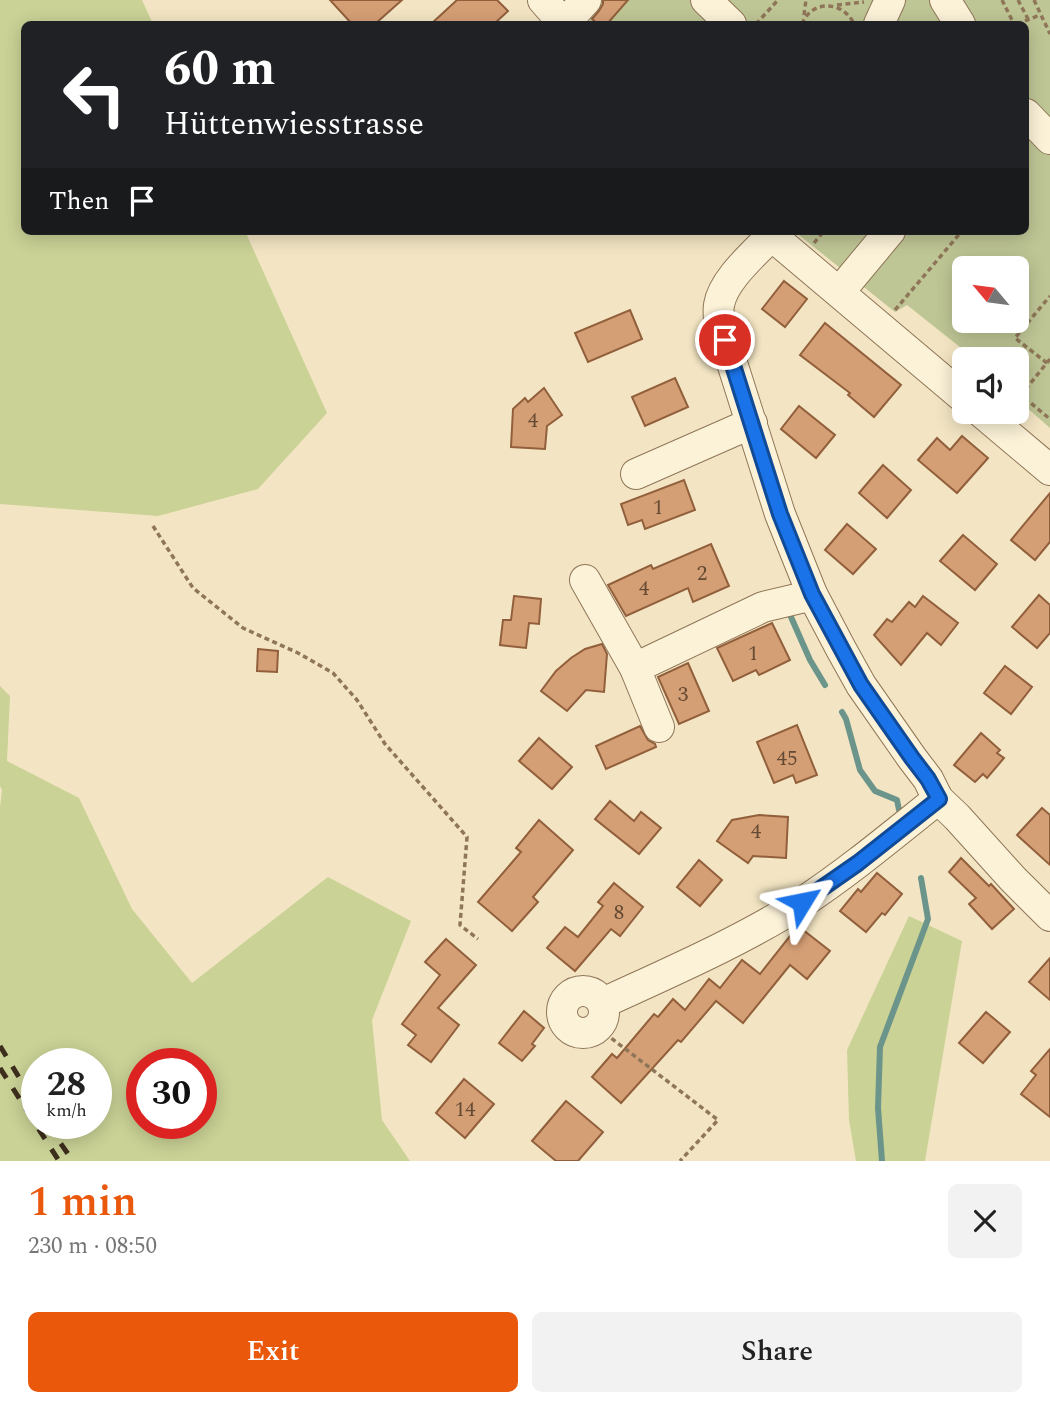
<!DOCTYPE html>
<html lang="en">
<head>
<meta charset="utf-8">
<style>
  :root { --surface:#fff; --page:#f2f2f2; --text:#222; --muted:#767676; --accent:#ea580c }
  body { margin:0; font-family:Spectral,serif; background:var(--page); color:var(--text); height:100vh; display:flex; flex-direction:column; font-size:26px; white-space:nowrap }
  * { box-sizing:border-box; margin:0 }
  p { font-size:23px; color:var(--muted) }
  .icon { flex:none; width:38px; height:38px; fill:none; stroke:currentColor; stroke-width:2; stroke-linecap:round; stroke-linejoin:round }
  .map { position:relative; height:1161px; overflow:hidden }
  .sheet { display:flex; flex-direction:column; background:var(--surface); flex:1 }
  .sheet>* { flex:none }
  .banner { position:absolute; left:21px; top:21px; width:1008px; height:214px; border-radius:10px; box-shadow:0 4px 18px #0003; background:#202124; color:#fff; overflow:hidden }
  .needle { width:46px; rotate:299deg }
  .buttons { position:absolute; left:952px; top:256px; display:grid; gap:14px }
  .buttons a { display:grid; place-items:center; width:77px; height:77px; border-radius:10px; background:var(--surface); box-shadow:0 4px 18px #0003; font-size:35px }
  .speed { position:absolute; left:21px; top:1048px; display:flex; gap:14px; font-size:35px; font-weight:700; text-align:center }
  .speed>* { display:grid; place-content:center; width:91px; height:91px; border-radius:50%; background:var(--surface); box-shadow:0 4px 18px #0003; line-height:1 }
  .speed small { font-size:18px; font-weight:400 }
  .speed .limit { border:10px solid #d22; background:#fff; color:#111 }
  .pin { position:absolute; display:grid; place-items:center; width:60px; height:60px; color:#fff; margin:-30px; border:4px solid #fff; border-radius:50%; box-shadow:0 2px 7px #0007 }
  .me { position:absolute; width:77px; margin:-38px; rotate:55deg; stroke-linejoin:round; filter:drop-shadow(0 0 5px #0008) }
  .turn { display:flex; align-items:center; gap:24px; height:147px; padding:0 28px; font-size:32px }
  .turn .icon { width:91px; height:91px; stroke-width:2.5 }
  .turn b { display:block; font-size:49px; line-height:60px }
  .then { display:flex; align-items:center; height:66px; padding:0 28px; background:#0003; gap:14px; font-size:26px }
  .round { display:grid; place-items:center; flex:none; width:74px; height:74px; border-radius:10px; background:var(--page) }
  .summary { display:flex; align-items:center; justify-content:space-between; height:119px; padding:0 28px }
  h1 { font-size:42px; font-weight:600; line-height:52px; color:var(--accent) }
  .cta { display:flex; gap:14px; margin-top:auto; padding:14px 28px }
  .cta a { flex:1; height:80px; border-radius:10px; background:var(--accent); color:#fff; font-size:28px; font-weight:600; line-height:80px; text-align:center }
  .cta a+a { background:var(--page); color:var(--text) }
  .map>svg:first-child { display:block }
</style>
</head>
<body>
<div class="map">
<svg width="1050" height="1161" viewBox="0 0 1050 1161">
  <rect width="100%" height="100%" fill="#f3e5c3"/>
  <g fill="#cad296" fill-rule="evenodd">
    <path d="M0,0H142L153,24H24V231H245L327,413L258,489L158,516L0,504Z"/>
    <path d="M0,686L10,696L7,761L79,798L132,909L192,983L328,877L411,921L372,1020L382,1120L410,1161H0V807L2,790L0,786ZM37,1064H96V1124H37ZM142,1064H201V1124H142Z"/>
    <path d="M909,916L962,941L925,1161H856L849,1120L847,1050Z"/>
  </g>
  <path fill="#bfc695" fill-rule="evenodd" d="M571,0H1050V428L1017,399V359H975L907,305L895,312L794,231H1026V24H593ZM964,268H1017V320H964Z"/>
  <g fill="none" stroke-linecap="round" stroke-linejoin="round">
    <g stroke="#6b958b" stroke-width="6">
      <path d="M791,617L810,660L825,685"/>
      <path d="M842,712L846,719L860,770L875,791L897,800L899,810"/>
      <path d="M882,1161L878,1108L880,1047L928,919L921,878"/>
    </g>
  </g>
  <g fill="#d59f75" stroke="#915f3b" stroke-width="2">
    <path d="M330,0H402L375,24H352Z"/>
    <path d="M457,0H497L508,11L494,24H431Z"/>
    <path d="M603,0H628L607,24H598L592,19L599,11L603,4Z"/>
    <path d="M784,281L807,299L785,327L762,309Z"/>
    <path d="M630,310L642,339L588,362L575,333Z"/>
    <path d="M825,323L901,385L874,417L848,395L850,393L800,355Z"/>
    <path d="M675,378L688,407L645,426L632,397Z"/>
    <path d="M544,388L562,415L547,426L545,449L511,447L513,409L525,398L528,402Z"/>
    <path d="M799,406L835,435L816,458L781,429Z"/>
    <path d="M962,436L988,458L957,493L918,460L937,438L950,450Z"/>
    <path d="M883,465L911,490L887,518L859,493Z"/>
    <path d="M684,480L695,510L645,529L642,520L628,525L621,504Z"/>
    <path d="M1050,493V542L1035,560L1011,540Z"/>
    <path d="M847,524L876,549L853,574L825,550Z"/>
    <path d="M963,535L997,564L975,590L940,561Z"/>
    <path d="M711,544L729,586L693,602L688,588L626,616L608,585L651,565L653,569Z"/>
    <path d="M1039,595L1050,605V633L1037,648L1012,627Z"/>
    <path d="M514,596L541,599L539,624L529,623L526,648L500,645L503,620H511Z"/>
    <path d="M923,596L958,623L941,645L927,633L901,665L874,635L887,619L892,622L909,602L915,607Z"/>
    <path d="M772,623L790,660L759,675L756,670L733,681L717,648Z"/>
    <path d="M602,644L607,654L604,692L586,690L567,711L541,691L556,671L571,658L585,649Z"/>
    <path d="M258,649L278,651L277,672L257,671Z"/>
    <path d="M688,663L709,711L679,724L658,677Z"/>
    <path d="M1005,666L1032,687L1011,714L984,693Z"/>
    <path d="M797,725L817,775L796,783L793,775L774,783L757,742Z"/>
    <path d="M640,726L648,740L655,744L656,747L606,769L596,746Z"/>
    <path d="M981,733L1000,750L997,753L1004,758L987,778L983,774L975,782L954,765Z"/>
    <path d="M539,738L572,767L552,789L519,761Z"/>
    <path d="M610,801L634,821L641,812L661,828L639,854L595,819Z"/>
    <path d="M1042,808L1050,815V865L1017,835Z"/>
    <path d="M759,815L788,817L786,858L753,856L748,863L717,841L732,820Z"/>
    <path d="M539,820L573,850L533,897L538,902L512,931L478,902L521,852L516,848Z"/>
    <path d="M961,858L989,886L991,884L1014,909L992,929L969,904L976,898L949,872Z"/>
    <path d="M699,860L722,880L700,906L677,887Z"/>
    <path d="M877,873L902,894L885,915L882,913L866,932L840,911L858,889L861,892Z"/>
    <path d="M614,883L643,907L620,936L611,929L575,971L547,948L565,927L578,937L603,906L598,902Z"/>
    <path d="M798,926L830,951L807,979L790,965L743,1023L716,1001L681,1042L678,1040L621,1103L592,1077L612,1054L617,1058L654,1014L658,1017L673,999L685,1010L709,979L720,988L742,960L760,974Z"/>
    <path d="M446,939L476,965L438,1008L459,1025L431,1062L408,1045L416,1035L402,1024L440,975L425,962Z"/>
    <path d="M1050,958V1000L1029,982Z"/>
    <path d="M524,1011L544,1028L532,1044L535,1046L522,1061L499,1043Z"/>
    <path d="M986,1012L1010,1032L983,1063L959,1043Z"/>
    <path d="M1050,1049V1117L1021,1094L1036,1075L1031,1071Z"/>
    <path d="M464,1079L494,1104L465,1138L436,1113Z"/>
    <path d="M566,1101L603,1132L578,1161H556L532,1141Z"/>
  </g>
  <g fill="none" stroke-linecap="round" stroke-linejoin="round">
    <defs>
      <g id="minor">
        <path d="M543,0L564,24"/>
        <path d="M706,0L731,24"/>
        <path d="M945,0L960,24"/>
        <path d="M564,24L586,0"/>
        <path d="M879,24L890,0"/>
        <path d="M1026,114L1050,139"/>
        <path d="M766,231L964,398"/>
        <path d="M771,236C754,254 723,280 719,305C718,310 719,317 719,322L780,514L812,594L841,649L861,685L912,758L928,779L938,799L957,817L1013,879L1050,916"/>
        <path d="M846,284L890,231"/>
        <path d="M980,411L1050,470"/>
        <path d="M636,474L752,423"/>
        <path d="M585,580L635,668L659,727"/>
        <path d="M635,668L763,607L805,597L812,594"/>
        <circle cx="583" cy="1012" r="21"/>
        <path d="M603,1003C670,972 740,942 803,902C850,871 894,834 938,799"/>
      </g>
    </defs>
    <use href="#minor" stroke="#8f7658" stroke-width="32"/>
    <g stroke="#8f7658" stroke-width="3.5" stroke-dasharray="5 3.5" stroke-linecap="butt">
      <path d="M1002,0L1014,24"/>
      <path d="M1018,0L1028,19"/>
      <path d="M1034,0L1050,34"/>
      <path d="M837,5L864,2"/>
      <path d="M804,15L806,0"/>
      <path d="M756,24L778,0"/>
      <path d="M802,24C811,0 843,0 854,24"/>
      <path d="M1017,24L1040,15"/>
      <path d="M814,243L824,231"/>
      <path d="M895,310L962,231"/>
      <path d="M1050,359L1021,395L1050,419"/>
      <path d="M1047,363L1015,338L1050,296"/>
      <path d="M153,526L193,588L243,628L298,653L333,673L357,700L385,744L467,837L460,925L478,939"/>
      <path d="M598,1028L718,1120L680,1161"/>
    </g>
    <use href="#minor" stroke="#fcf2d8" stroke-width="30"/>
    <g stroke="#3e2e1d" stroke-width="5" stroke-dasharray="12 12" stroke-linecap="butt">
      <path d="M0,1046L37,1107"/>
      <path d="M0,1068L59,1161"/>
      <path d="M47,1124L73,1161"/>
    </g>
  </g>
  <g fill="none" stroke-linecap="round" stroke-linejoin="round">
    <defs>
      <path id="route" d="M725,340L780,514L812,594L861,685L912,758L928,779L939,799L858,863L802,902"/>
    </defs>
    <use href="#route" stroke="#114b97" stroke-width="18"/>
    <use href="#route" stroke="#1a73e8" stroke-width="12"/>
  </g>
  <g text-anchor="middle" stroke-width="5" stroke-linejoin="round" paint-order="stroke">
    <g font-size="21" fill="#644a33">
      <text x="533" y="427">4</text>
      <text x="658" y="514">1</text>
      <text x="702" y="580">2</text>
      <text x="644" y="595">4</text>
      <text x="753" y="660">1</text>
      <text x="683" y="701">3</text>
      <text x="787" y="765">45</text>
      <text x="756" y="838">4</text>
      <text x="619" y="919">8</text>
      <text x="465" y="1116">14</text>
    </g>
  </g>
</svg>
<div class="buttons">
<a><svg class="needle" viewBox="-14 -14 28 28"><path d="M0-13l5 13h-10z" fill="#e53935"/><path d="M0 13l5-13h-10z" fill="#767676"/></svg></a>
<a><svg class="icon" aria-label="sound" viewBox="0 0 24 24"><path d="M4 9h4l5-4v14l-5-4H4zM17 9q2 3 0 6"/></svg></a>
</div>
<div class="speed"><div>28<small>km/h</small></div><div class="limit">30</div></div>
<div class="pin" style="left:725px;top:340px;background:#d93025"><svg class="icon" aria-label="arrive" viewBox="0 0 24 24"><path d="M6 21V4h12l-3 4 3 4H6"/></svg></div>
<svg class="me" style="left:802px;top:902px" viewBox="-20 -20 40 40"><path d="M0-17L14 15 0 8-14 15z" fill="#1a73e8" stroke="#fff" stroke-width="4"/></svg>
<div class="banner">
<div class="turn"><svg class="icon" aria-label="left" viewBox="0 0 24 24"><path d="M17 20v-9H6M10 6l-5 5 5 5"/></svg><div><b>60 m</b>Hüttenwiesstrasse</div></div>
<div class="then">Then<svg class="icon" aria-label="arrive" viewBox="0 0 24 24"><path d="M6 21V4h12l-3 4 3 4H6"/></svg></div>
</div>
</div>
<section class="sheet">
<div class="summary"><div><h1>1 min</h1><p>230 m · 08:50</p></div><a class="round"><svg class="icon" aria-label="close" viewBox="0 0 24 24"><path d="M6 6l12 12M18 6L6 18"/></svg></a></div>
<div class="cta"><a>Exit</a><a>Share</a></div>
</section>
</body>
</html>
